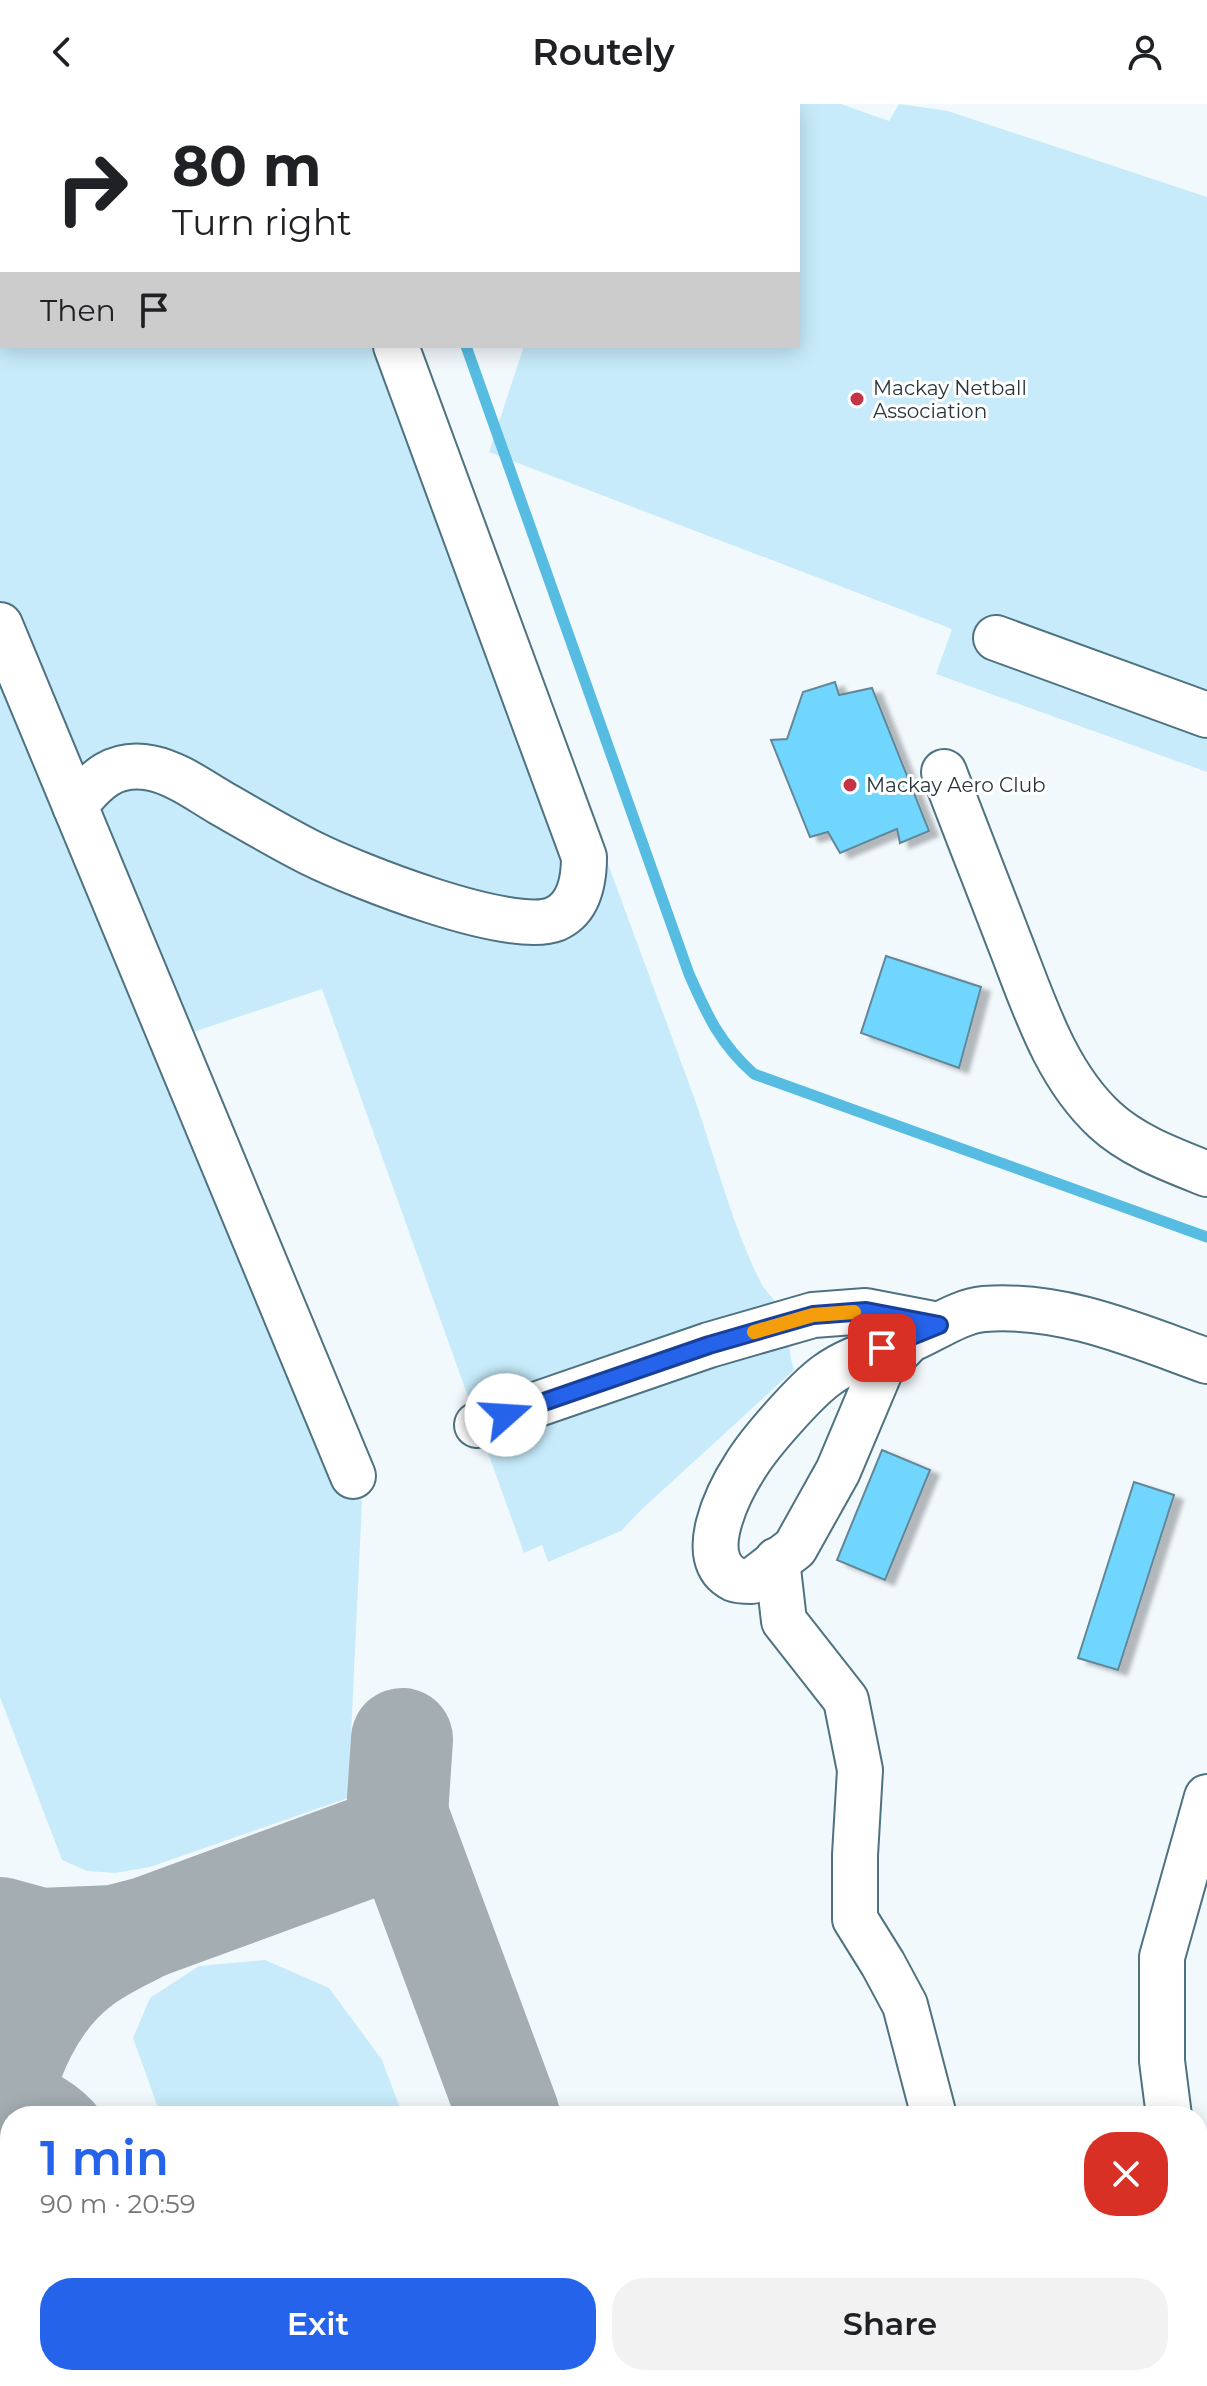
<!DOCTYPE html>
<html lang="en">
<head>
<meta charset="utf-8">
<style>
  :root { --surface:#fff; --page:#f2f2f2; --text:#202124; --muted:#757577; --accent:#2563eb }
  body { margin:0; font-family:Montserrat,sans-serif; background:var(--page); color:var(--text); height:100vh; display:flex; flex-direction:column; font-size:30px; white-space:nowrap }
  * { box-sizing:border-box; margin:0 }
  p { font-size:26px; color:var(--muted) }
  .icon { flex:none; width:44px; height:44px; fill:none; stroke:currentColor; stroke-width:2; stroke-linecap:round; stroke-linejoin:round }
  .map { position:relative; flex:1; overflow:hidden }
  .details { position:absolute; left:0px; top:2002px; width:1208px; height:280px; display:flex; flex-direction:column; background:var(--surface); border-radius:32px 32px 0 0; box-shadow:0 4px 20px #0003 }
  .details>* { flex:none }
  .top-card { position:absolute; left:0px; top:0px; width:800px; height:244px; box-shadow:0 4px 20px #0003; background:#fff; color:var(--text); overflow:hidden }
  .pin { position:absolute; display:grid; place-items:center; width:68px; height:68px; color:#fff; margin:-34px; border-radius:16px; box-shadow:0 4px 12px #0006 }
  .me { position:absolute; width:88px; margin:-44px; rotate:71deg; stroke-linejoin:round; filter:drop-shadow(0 0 6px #0008) }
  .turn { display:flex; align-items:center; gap:28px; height:168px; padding:0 40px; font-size:36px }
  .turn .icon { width:104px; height:104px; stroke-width:2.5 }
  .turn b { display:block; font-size:56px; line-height:68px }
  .then { display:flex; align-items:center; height:76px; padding:0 40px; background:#0003; gap:16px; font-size:30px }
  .round { display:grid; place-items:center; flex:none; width:84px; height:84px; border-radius:32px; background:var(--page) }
  .summary { display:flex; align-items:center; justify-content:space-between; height:136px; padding:0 40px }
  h1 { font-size:48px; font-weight:600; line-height:60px; color:var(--accent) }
  .cta { display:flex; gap:16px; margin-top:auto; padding:16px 40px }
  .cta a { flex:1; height:92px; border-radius:32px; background:var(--accent); color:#fff; font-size:32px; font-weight:600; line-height:92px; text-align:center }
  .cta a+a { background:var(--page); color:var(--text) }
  header { display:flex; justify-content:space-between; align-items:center; height:104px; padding:0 40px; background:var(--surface); font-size:36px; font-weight:600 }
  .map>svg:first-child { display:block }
</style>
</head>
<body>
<header><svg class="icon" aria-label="back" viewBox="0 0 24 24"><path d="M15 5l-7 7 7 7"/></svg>Routely<svg class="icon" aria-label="person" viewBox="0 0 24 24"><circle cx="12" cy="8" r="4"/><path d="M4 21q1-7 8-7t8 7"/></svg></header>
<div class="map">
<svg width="1207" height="2282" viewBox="0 0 1207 2282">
  <defs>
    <filter id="shadow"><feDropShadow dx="9" dy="5" stdDeviation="2" flood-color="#0004"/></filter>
  </defs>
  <rect width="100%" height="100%" fill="#f2f9fd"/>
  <g fill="#c7ebfa">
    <path d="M0,0H328V2H2V242H417L691,985C714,1048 730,1116 760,1177C765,1188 776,1196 782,1207C791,1227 787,1246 794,1266L641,1406L621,1427L548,1458L542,1441L524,1449L322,885L190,929L362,1398L348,1694L150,1763L115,1769L87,1767L62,1756L0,1593Z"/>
    <path d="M605,0H841L889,17L899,0L948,7L1207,93V668L936,570L952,525L489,348L524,242H798V2H604Z"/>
    <path d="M265,1856L329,1884L382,1956L403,2012H161L133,1934L150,1894L199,1862Z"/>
    <path d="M255,2272H500L504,2282H258Z"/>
  </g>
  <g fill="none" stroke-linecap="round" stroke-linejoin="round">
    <g stroke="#56bce2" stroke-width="11">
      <path d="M377,0L378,2"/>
      <path d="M466,242L689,870C707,911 720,940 754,970L1207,1133"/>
    </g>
    <g stroke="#a3adb2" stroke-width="102">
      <path d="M397,1710L509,2012"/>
      <path d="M0,1824L40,1835L115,1832L146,1824L380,1738L390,1730L397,1710L402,1635"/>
      <path d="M10,2105C6,2077 0,2048 1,2019C3,1962 35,1895 82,1860C102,1845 124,1835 146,1824"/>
      <path d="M605,2272L609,2282"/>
    </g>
    <path stroke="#a3adb2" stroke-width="254" d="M0,2084L10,2111"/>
  </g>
  <g fill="#71d6fd" stroke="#638797" stroke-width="2" filter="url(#shadow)">
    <path d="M835,578L839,591L872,584L929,727L900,739L897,725L840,749L828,728L810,733L771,636L787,635L803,588Z"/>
    <path d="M886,852L981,883L959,964L861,929Z"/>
    <path d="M882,1346L930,1366L885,1476L837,1456Z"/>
    <path d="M1134,1378L1174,1391L1118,1566L1078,1554Z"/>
  </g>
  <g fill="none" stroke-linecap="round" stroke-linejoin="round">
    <defs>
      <g id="minor">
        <path d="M307,0V2"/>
        <path d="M0,521L353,1372"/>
        <path d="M996,534L1207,611"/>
        <path d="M944,668C965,724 987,779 1008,834C1033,897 1054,969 1105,1016C1133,1042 1172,1056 1207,1070"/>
        <path d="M75,702C95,676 114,657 151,664C176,669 199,686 221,699C251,716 281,734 311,749C355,771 511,833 555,815C580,804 584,776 584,753L396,242"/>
        <path d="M910,1235L881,1265L838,1367L795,1444L752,1477C747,1477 739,1477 734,1475C694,1455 729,1387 746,1361C760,1338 806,1286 827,1271C853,1252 882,1247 911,1235C933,1226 959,1207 984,1205C1062,1199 1135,1231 1207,1257"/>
        <path d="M477,1321L709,1241L813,1211L866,1207L939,1221"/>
        <path d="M777,1456L784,1517L846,1596L860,1666L855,1751V1815L883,1860L905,1901L934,2012"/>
        <path d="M1169,2012L1162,1957V1853L1207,1693"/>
        <path d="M1198,2154L1207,2178"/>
        <path d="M1014,2272L1017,2282"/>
      </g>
    </defs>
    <use href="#minor" stroke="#4e7281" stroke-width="48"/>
    <use href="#minor" stroke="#fff" stroke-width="44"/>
  </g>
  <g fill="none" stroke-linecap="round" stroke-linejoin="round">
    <defs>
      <path id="route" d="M506,1311L709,1241L813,1211L866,1207L939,1221L882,1244"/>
    </defs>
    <use href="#route" stroke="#184099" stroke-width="20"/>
    <use href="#route" stroke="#2563eb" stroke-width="14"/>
    <path stroke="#f59e0b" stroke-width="14" d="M754,1228L813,1211L854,1208"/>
  </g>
  <g fill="#c43446" stroke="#fff" stroke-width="3">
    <circle cx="857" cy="295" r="8"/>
    <circle cx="850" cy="681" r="8"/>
  </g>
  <g text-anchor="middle" stroke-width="6" stroke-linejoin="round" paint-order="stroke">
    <g font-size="20" fill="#28373e" stroke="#fff" text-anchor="start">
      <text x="873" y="291">Mackay Netball<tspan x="873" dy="23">Association</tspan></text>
      <text x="866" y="688">Mackay Aero Club</text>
    </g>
  </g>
</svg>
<div class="pin" style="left:882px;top:1244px;background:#d93025"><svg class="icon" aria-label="arrive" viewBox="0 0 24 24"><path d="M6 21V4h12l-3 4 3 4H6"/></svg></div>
<svg class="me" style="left:506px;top:1311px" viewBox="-20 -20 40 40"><circle r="19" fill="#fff"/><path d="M0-13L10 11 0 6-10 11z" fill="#2563eb"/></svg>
<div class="top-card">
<div class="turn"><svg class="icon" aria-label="right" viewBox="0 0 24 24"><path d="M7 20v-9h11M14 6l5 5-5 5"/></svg><div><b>80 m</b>Turn right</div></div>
<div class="then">Then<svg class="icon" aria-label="arrive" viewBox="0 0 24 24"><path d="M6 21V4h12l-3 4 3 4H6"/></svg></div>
</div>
<section class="details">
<div class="summary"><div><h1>1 min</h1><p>90 m · 20:59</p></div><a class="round" style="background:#d93025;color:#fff"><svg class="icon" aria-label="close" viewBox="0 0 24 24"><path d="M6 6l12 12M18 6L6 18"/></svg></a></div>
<div class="cta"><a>Exit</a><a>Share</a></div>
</section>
</div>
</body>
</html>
